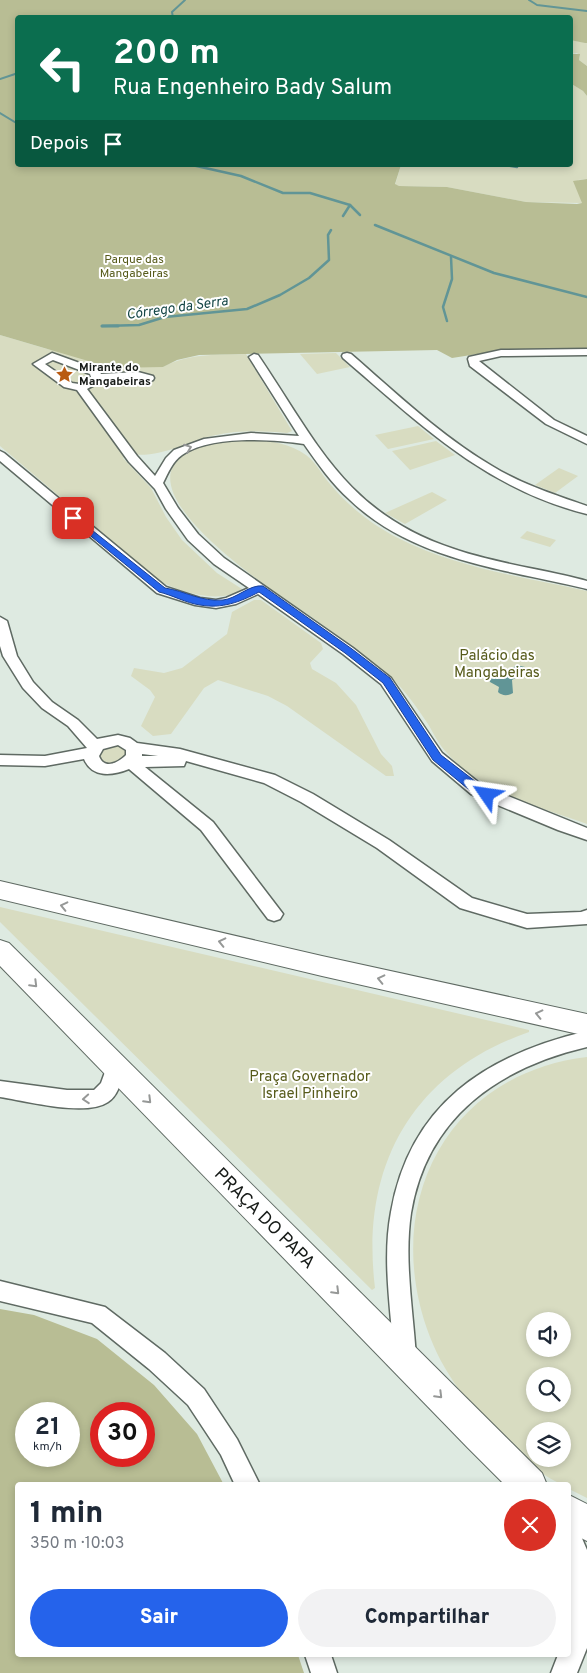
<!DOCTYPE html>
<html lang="pt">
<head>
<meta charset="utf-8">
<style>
  :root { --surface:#fff; --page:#f2f2f3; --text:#1f2937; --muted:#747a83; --accent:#2563eb }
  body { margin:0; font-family:Overpass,sans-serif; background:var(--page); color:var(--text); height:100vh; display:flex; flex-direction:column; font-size:19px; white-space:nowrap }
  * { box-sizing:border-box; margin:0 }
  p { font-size:16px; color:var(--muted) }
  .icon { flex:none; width:28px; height:28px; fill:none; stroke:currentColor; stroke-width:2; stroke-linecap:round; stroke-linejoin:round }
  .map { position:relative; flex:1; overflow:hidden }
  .details { position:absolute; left:15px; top:1482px; width:556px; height:175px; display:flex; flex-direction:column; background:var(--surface); border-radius:5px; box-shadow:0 2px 8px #0003 }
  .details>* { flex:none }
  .hud { position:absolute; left:15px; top:15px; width:558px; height:152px; border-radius:5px; box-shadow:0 2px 8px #0003; background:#0b6e4f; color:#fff; overflow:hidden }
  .buttons { position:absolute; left:526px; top:1312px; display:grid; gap:10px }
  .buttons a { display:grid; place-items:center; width:45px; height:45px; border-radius:50%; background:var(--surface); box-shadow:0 2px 8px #0003; font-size:25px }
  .speed { position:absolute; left:15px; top:1402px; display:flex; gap:10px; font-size:25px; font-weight:700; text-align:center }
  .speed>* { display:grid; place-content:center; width:65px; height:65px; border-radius:50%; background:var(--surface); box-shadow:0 2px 8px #0003; line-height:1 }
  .speed small { font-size:12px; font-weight:400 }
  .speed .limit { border:8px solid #d22; background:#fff; color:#111 }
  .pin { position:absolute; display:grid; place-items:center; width:42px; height:42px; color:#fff; margin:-21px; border-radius:10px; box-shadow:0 2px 8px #0006 }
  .me { position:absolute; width:55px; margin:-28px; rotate:302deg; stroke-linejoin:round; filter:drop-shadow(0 0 4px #0008) }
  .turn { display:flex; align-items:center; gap:18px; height:105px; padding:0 15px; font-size:22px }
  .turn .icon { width:65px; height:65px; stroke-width:2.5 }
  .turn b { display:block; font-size:35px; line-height:42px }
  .then { display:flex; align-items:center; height:48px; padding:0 15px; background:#0003; gap:10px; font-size:19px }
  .round { display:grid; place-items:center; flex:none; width:52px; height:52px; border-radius:26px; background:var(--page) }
  .summary { display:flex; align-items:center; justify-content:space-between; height:85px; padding:0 15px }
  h1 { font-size:30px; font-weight:800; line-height:38px }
  .primary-button { display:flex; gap:10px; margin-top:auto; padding:10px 15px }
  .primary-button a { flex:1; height:58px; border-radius:30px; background:var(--accent); color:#fff; font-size:20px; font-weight:800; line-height:58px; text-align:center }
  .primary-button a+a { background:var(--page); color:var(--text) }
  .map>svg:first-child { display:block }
</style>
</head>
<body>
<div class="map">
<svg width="587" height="1673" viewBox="0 0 587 1673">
  <rect width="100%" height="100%" fill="#deeae1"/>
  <g fill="#d8dcc1" fill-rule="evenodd">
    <path d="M570,40L587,43V66L579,60L580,56L577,53L570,54Z"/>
    <path d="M570,83L583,91L587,96V179L578,180L582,203L526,202L447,187L399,186L395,185L401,165H570Z"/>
    <path d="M0,335L47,349L163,367C189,353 217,355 246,354L292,431L287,433C264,431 239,430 216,435C188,441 160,459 129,454L123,458L151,488L166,517L182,540L217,573L242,589C221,605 179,592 158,580L0,446Z"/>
    <path d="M336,353L350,367L317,374L300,354Z"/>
    <path d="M418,426L434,439L388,449L375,435Z"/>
    <path d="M229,441C255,439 284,439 306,455C316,462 322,475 330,484C348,506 372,525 398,538C457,568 523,577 587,591V824C539,807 482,793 447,753C439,745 434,734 428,724C414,703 400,683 379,667C351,645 321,623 291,603C245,572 85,460 229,441Z"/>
    <path d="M436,441L455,455L410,470L392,451Z"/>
    <path d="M559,468L578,476L555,493L535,485Z"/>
    <path d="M432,492L447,500L405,524L385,513Z"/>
    <path d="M527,531L556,540L550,547L520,538Z"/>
    <path d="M254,600H261L321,643L323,649L310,663L312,669L336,683L356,705L381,754L392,766L394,776H386L287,706L268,696L218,680L204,688L171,734L153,736L141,726L155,697L150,690L131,676L134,668L164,673L182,668L227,634L232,612Z"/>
    <path d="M116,744L124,746L129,755L116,765L102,764L97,752L99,749Z"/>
    <path d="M0,907L529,1030V1032C412,1073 360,1166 375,1288L372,1290L0,922Z"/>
    <path d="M587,1057V1498L569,1489V1485C551,1485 523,1458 510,1446C477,1414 447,1381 430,1337C380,1208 444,1074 587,1057ZM535,1321H562V1349H535ZM535,1376H562V1404H535ZM535,1431H562V1459H535Z"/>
  </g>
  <g fill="#b8bd94" fill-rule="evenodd">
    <path d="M0,0H587V43H585L570,40V18H18V165H401L395,184L399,186L447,187L526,202L577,204L582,203L573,181L587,179V349L503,350L452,358L437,350L199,355L177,360L163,367L112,368L0,335Z"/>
    <path d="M570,54H580L579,60L587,66V96L583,91L570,83Z"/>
    <path d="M0,1309L34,1315L97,1339L154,1385L197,1434L224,1485H18V1655H298L304,1673H0ZM26,1414H69V1456H26ZM101,1414H144V1456H101Z"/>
  </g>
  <path fill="#619596" d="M516,665L525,667L526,672L512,680L513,693C508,696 502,696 498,692L499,687L490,682L489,679L507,674Z"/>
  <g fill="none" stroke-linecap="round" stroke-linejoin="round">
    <g stroke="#619596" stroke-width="2">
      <path d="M529,0L537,5L587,11"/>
      <path d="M173,18L172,12L185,0"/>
      <path d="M0,79L18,73"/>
      <path d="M0,113L18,124"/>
    </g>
    <g stroke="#619596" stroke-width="2.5">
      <path d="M192,165L241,176L283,193H310L350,205L343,216"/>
      <path d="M505,165L517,167"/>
      <path d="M350,205L360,215"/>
      <path d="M375,225L494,273L587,297"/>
      <path d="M447,321L443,307L452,279L451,257"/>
      <path d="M102,326L139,325L165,317L247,309L280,295L309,278L329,260L328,235L331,230"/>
    </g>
    <path stroke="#619596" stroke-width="3" d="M102,326H118"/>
    <defs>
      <g id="street">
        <path d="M587,349V355L501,356L479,361L554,420L587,436V444L546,424L470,366L468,359L469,357L501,350Z"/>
        <path d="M52,353L99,370L101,374L138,372L153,376L154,378L153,380C147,382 143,379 137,378C120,377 101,380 87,389L137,456L155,476L166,458L174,450L204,439L251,433L299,436L249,357L254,354L258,355C317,442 345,513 454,549C497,564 543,569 587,581V589C505,569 414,561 350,500C332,484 318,464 304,444C271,439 211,435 182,455C173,461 168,473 163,483L178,508L198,534L224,558L353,648L391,678L442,753L483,786L587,828V840L558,830L471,794L432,761L381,684L343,654L258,594L236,604L216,608L195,605L157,593L0,461V451L4,453L166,587L200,598L216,600L226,598L249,588L214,564L188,540L166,509L155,489L129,462L77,390L64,387L33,364ZM53,360L90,374L91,377L79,384L72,383L45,364Z"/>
        <path d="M347,353L351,354C396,393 440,435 492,466C521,484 555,495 587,506V514C486,489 420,424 343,358L342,356L343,354Z"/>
        <path d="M0,617L7,621L17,656L33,682L52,702L78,720L97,739L118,735L130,738L137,743L180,749L275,775L313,794L389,840L472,898L527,914L581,912L587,910V924L527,928L460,908L377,848L301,802L264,783L186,761L184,766L145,767L213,822L283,914L280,919L274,921L268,919L201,830L129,769C112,776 92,778 84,759L45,766L0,765V755L45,756L87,748L68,726L42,708L23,688L3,656L0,646ZM118,745L126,750V755C118,763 104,770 99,756L103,749ZM142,754L158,756H142Z"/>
        <path d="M587,1031V1047C498,1068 427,1117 411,1213C404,1260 413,1310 416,1357L413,1365L405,1368L397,1365L394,1357C391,1310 382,1259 391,1212C410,1104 486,1055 587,1031Z"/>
        <path d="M116,1059L123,1061L125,1067C122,1078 119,1095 108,1102C86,1117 26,1101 0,1097V1081L67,1090H94L101,1083L109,1061Z"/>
        <path d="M0,1281L105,1307L165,1353L204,1389L237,1439L260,1485H235L221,1455L188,1405L149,1369L92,1323L0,1301Z"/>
        <path d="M569,1526L578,1529L587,1550V1648L577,1673H551L558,1655H569Z"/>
        <path d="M305,1655H331L337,1673H311Z"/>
      </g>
      <g id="secondary">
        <path d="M0,881L322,956L587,1014V1036L322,976L0,899Z"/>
        <path d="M0,940L9,943L542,1473L547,1485H505L468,1448L0,966Z"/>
        <path d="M569,1495L587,1504V1541L569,1532Z"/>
      </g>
    </defs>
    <use href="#street" stroke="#5f6a63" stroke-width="3"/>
    <use href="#secondary" stroke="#5f6a63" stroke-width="2"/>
    <use href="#street" fill="#fff" fill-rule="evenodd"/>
    <use href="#secondary" fill="#fff" fill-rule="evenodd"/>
  </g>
  <defs><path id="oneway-chevron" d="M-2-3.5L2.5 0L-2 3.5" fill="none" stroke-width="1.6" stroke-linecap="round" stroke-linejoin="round" transform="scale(1.25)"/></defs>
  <g stroke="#969897">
    <use href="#oneway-chevron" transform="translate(188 448) rotate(-21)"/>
    <use href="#oneway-chevron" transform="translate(64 906) rotate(-167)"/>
    <use href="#oneway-chevron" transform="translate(222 942) rotate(-167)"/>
    <use href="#oneway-chevron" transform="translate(381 979) rotate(-167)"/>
    <use href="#oneway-chevron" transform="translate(34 984) rotate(45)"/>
    <use href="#oneway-chevron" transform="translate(539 1014) rotate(-167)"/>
    <use href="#oneway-chevron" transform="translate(86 1099) rotate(176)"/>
    <use href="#oneway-chevron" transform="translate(148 1100) rotate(45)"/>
    <use href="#oneway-chevron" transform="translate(336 1291) rotate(45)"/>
    <use href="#oneway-chevron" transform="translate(439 1395) rotate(45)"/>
  </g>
  <path fill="#2563eb" stroke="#184099" d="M73,515L165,588C185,591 201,602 223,600C236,599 250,584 263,586L352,649L390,678L441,755L493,795L491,798L487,799L473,793L433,760L383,683L345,653L259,592C240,602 222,609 200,605C186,603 172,595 159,592L70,519L69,518Z"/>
  <defs>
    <symbol id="sight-bare" viewBox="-9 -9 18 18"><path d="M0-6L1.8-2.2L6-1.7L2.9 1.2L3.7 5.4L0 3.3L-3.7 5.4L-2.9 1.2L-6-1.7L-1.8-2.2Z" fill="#b95a12" stroke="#fff" stroke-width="2.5" paint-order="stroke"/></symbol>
  </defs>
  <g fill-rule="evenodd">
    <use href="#sight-bare" x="52" y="362" width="25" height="25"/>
  </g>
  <g text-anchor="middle" stroke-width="4" stroke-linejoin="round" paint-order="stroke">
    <g font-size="12" fill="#575b1b" stroke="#fff">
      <text x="134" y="263">Parque das<tspan x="134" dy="14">Mangabeiras</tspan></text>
    </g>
    <g font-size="12" font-weight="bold" fill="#161a17" stroke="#fff" text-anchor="start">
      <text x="79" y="371">Mirante do<tspan x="79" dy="14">Mangabeiras</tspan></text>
    </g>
    <g font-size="14" font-style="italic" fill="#144646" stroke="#fff">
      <text transform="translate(177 307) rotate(-8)" y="5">Córrego da Serra</text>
    </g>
    <g font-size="15" fill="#575b1b" stroke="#fff">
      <text x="497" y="660">Palácio das<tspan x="497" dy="17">Mangabeiras</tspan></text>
      <text x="310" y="1081">Praça Governador<tspan x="310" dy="17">Israel Pinheiro</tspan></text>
    </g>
    <g font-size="18" fill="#161a17" stroke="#fff">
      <text transform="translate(265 1218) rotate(45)" y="6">PRAÇA DO PAPA</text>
    </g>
  </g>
</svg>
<div class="buttons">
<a><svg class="icon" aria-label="sound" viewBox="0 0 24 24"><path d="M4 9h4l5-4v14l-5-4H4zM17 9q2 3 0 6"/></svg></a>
<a><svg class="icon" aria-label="search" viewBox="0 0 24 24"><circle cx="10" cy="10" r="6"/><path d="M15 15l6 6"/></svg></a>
<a><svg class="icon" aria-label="layers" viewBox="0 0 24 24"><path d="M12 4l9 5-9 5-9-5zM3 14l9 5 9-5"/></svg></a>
</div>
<div class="speed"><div>21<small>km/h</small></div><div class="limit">30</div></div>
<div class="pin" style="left:73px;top:518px;background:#d93025"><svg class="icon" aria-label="arrive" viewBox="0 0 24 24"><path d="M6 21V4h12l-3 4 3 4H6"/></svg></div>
<svg class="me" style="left:487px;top:795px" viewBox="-20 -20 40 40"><path d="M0-17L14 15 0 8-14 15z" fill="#2563eb" stroke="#fff" stroke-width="4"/></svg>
<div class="hud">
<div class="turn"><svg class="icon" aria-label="left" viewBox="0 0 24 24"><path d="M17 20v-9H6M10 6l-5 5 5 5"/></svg><div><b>200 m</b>Rua Engenheiro Bady Salum</div></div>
<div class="then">Depois<svg class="icon" aria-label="arrive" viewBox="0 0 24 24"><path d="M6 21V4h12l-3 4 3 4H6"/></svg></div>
</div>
<section class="details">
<div class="summary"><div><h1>1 min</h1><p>350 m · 10:03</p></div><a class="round" style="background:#d93025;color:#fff"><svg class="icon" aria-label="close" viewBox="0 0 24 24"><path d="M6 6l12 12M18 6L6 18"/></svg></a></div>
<div class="primary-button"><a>Sair</a><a>Compartilhar</a></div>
</section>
</div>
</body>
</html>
